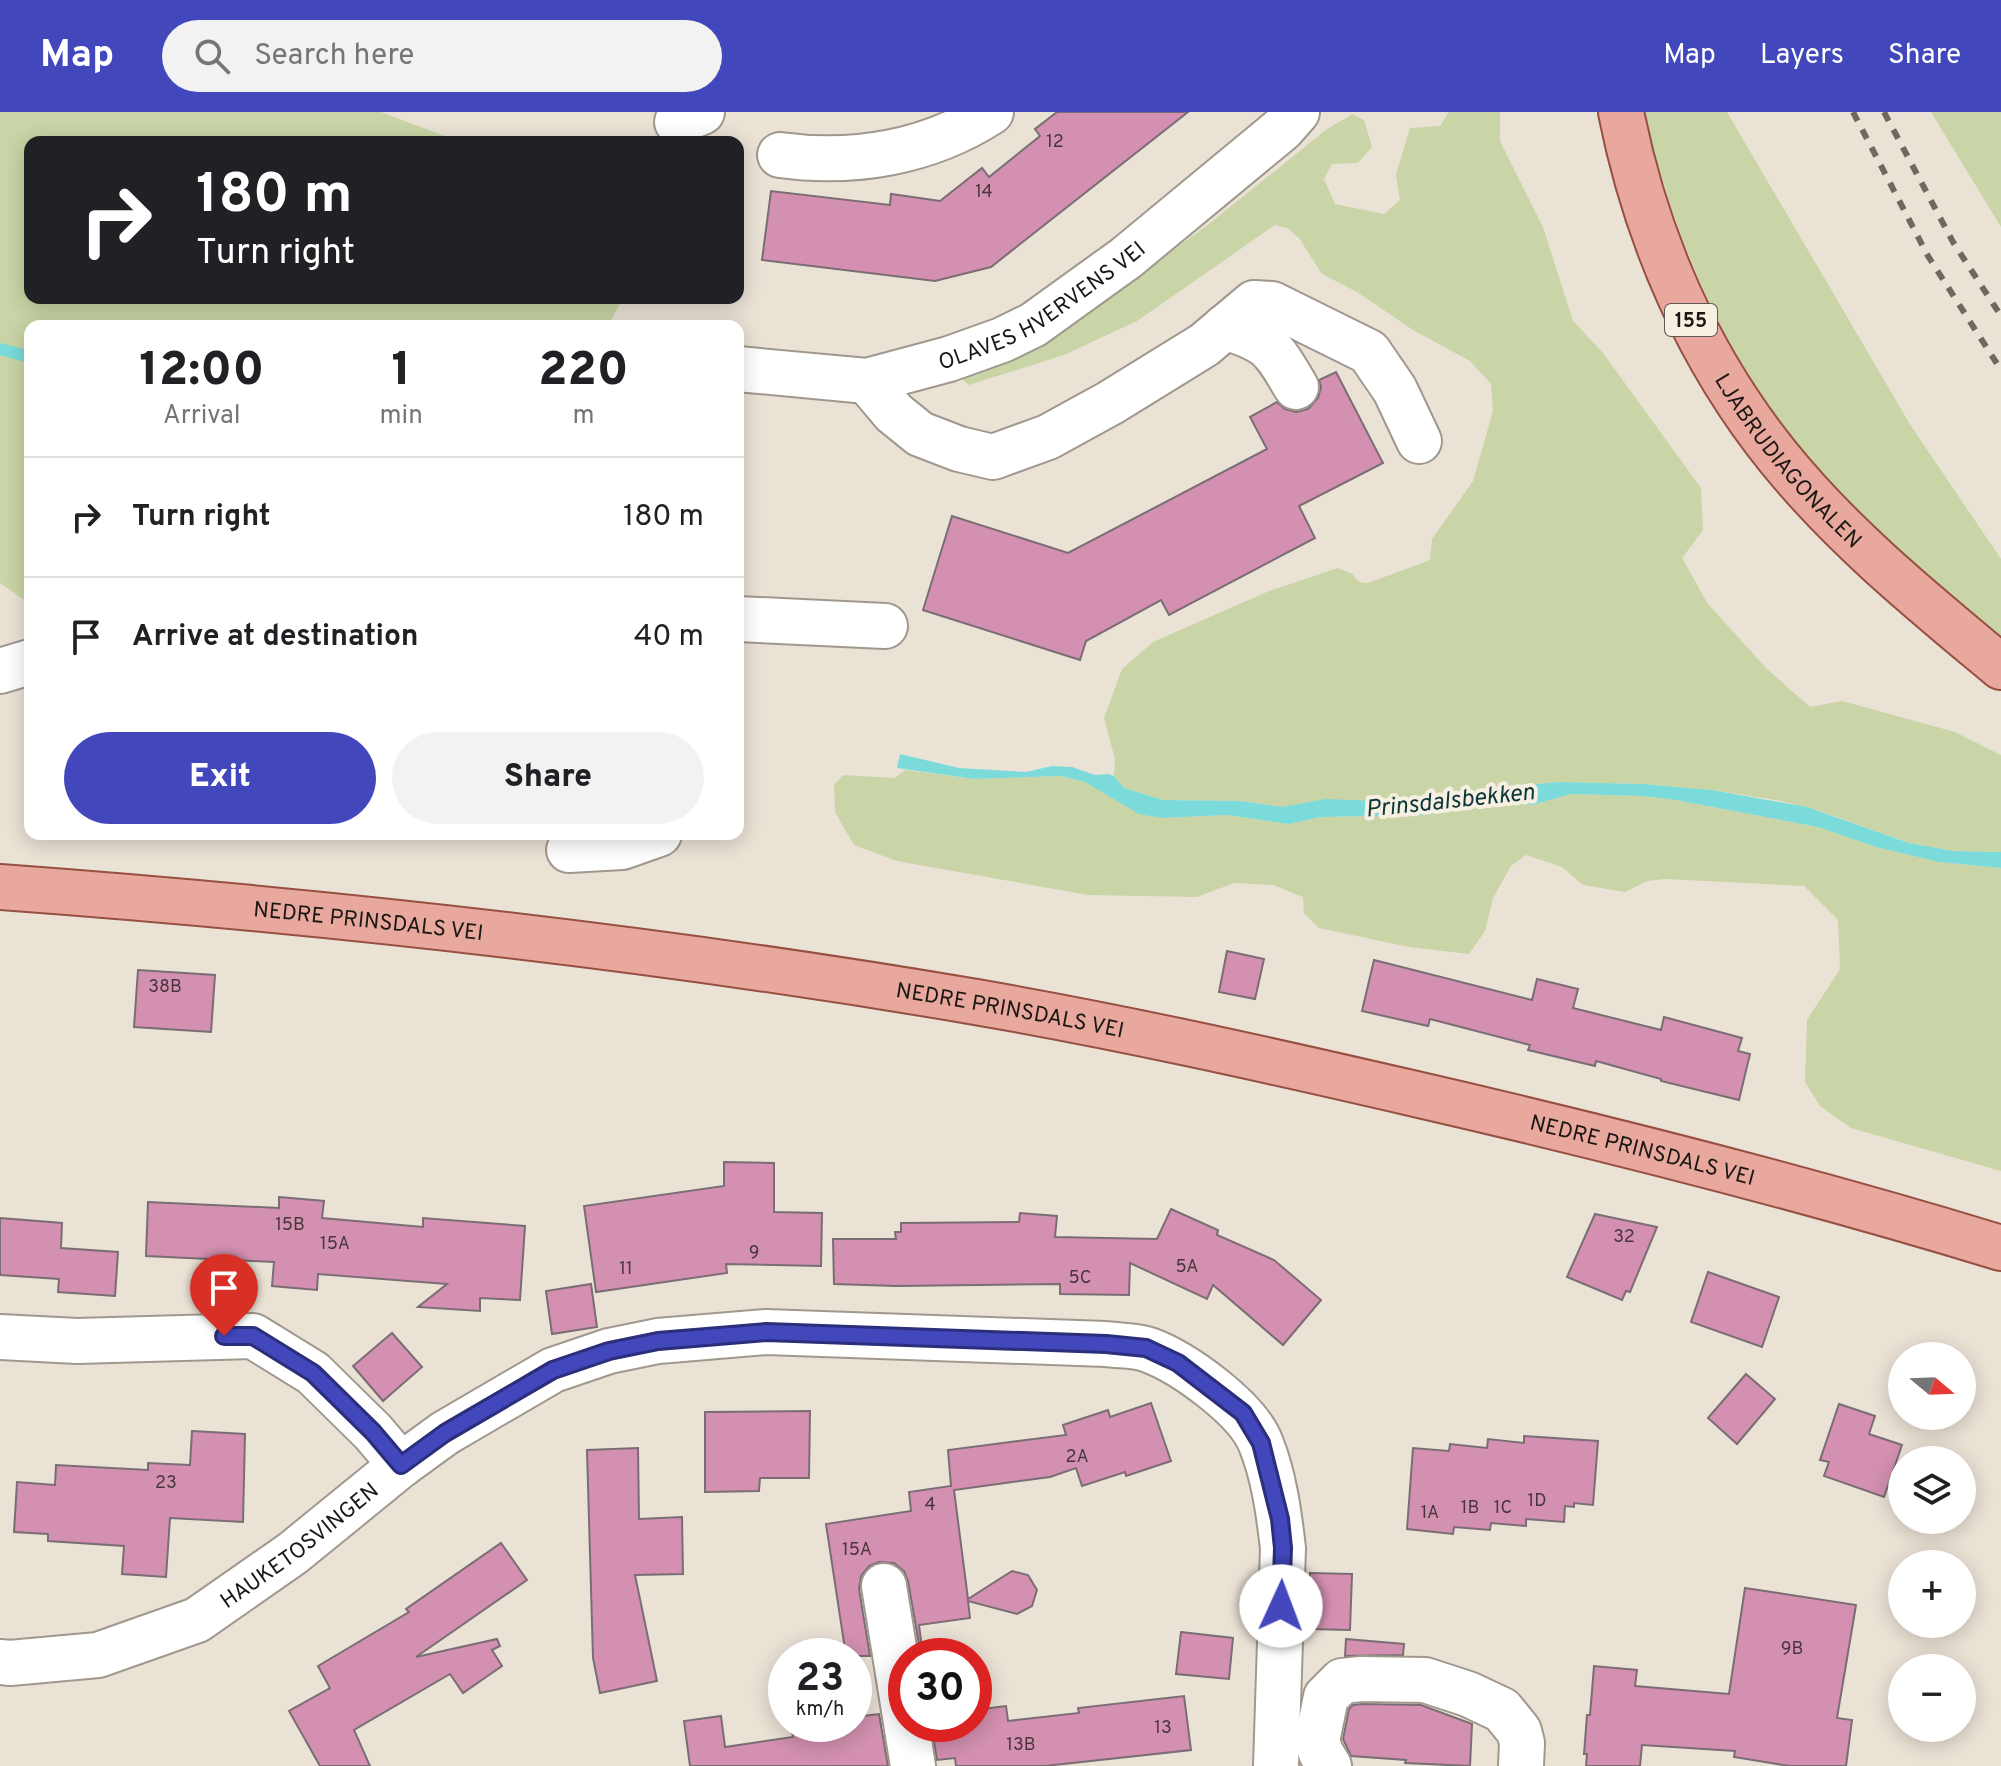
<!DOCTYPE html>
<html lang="en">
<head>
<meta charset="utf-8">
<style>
  :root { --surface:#fff; --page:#f2f2f2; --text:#202124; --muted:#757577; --line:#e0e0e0; --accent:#4247bc }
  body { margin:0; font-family:Overpass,sans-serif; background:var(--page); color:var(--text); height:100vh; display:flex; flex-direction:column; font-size:30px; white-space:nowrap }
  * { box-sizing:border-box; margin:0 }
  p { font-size:26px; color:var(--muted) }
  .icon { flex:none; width:44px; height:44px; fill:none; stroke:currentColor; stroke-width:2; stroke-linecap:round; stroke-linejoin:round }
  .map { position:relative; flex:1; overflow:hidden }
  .drawer { position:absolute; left:24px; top:208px; width:720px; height:520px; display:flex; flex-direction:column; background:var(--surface); border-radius:16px; box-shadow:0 4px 20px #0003 }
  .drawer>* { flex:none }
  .hud { position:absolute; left:24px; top:24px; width:720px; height:168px; border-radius:16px; box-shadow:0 4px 20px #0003; background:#202124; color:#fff; overflow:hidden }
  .needle { width:52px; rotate:109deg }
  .buttons { position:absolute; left:1888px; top:1230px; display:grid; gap:16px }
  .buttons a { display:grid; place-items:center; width:88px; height:88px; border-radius:50%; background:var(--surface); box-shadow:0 4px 20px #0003; font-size:40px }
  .speed { position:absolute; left:768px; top:1526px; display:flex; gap:16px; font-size:40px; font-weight:700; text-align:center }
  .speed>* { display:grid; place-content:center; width:104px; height:104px; border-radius:50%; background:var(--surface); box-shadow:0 4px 20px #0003; line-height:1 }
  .speed small { font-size:20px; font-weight:400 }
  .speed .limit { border:12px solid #d22; background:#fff; color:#111 }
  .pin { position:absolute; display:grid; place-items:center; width:68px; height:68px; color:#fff; margin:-82px -34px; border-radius:50% 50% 50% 0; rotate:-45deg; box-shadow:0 0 8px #0007 }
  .pin .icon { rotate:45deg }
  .me { position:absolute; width:88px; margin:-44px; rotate:2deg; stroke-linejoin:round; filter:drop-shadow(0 0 6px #0008) }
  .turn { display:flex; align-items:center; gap:28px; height:168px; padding:0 40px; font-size:36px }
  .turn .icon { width:104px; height:104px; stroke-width:2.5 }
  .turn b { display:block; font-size:56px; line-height:68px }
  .eta { display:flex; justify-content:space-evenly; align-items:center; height:136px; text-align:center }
  .eta b { font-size:48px; font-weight:800; line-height:56px }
  .button { display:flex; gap:16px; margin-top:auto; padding:16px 40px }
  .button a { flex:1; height:92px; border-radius:48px; background:var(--accent); color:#fff; font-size:32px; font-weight:800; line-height:92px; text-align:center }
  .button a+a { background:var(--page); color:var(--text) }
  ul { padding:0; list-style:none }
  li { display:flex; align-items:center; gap:24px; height:120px; padding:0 40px; border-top:2px solid var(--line) }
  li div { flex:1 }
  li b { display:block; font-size:30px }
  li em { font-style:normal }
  header { display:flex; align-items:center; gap:48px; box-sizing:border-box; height:112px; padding:0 40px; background:var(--accent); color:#fff }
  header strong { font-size:38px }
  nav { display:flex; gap:44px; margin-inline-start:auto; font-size:28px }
  .search { width:560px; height:72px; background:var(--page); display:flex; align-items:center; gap:20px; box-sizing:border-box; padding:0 28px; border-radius:44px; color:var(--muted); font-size:30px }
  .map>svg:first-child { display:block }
</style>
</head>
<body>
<header>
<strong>Map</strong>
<div class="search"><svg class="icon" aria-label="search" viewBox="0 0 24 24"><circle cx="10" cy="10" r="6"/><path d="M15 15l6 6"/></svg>Search here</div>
<nav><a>Map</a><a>Layers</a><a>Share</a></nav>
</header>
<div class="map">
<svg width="2001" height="1654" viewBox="0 0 2001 1654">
  <rect width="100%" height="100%" fill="#ebe2d6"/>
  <g fill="#c9d5a6">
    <path d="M0,0H381L461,30H30V186H623L608,214H30V492L0,471Z"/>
    <path d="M1449,0H1500V29L1543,115L1573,209L1603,241L1701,376L1703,418L1682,446L1708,492L1767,557L1810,595L1842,589L1955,620L2001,643V740L1954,739L1909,731L1823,700L1781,689L1712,678L1643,672L1560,670L1499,675L1441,686L1282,695L1241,689L1163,688L1123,676L1114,664L1115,647L1104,606L1122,557L1153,530L1269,479L1338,456L1352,462L1359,470L1368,471L1430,448L1432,427L1473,369L1493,299L1491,272L1470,249L1413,218L1357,180L1322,162L1299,126L1287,116L1275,113L1137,209L1064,243L969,273L963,268L966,262L1020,239L1075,210L1209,112L1327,17L1353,2L1364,8L1372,35L1358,51L1332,52L1324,67L1335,92L1384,102L1400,88L1396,62L1410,16L1440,14Z"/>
    <path d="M1644,0H1727L1911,314L2001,447V529C1961,494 1919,461 1881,425C1774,325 1703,205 1662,65C1656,43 1648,22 1644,0Z"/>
    <path d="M1931,0H2001V115Z"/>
    <path d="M905,658L974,667L1061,664L1085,670L1162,706L1227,703L1289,712L1320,705L1425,703L1500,689L1532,693L1571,682L1641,684L1670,687L1818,715L1876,735L1939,750L2001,756V1059L1851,1016L1820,994L1805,970L1807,908L1840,857L1838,808L1804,774L1665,767L1647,769L1625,780L1583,773L1562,755L1526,743L1511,754L1493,786L1485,819L1469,842L1409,835L1319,816L1304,801L1303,785L1273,773L1234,771L1197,785L1088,783L897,749L854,733L835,700L834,673L843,663L895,666Z"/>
  </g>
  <path fill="#7bdbdb" d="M900,642L959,656L1026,660L1052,654L1072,655L1095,663L1109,662L1114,664L1124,676L1163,688L1241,689L1282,695L1326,687L1400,690L1441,686L1499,675L1560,670L1643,672L1712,678L1807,695L1909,731L1954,739L2001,740V756L1939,750L1876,735L1818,715L1670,687L1641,684L1571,682L1532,693L1500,689L1425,703L1320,705L1289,712L1227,703L1162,706L1139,702L1085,670L1061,664L974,667L897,656Z"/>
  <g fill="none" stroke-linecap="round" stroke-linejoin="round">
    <path stroke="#7bdbdb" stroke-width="12" d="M0,237L30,245"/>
  </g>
  <g fill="#d390b0" stroke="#7a6d73" stroke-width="2">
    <path d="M1057,0H1188L991,155L935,169L762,148L771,79L890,93L891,82L940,89L982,56L989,65L1040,24L1035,17Z"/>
    <path d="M1336,260L1383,351L1299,394L1315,426L1169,503L1161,488L1086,529L1080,548L923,498L952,404L1068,441L1267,337L1250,305L1277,290L1285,297L1296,300L1308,297L1318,286L1321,275L1319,268Z"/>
    <path d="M1227,839L1264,847L1255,887L1219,880Z"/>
    <path d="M1374,848L1532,888L1537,867L1578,877L1573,896L1661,918L1664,905L1742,926L1738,939L1750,942L1739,988L1661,969V967L1596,949L1595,954L1528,938L1530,933L1430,907L1428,914L1362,899Z"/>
    <path d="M138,858L215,863L211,920L134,915Z"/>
    <path d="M724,1050L774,1051V1100L822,1101L821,1154L726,1152L727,1161L596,1180L584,1094L724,1074Z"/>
    <path d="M279,1085L324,1089L322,1106L423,1115V1106L525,1114L520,1188L480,1186V1199L418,1195L447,1172L318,1162L317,1178L272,1174L274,1150L146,1144L148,1090L279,1096Z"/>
    <path d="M1171,1097L1218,1118L1217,1123L1274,1148L1321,1188L1283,1233L1213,1173L1207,1187L1130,1151L1129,1183L1060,1182V1172L896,1174L834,1172L833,1127H896L895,1120H901V1111L1019,1110L1020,1101L1057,1104L1055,1125L1157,1127Z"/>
    <path d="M1595,1102L1657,1115L1630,1180L1626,1179L1622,1188L1567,1165Z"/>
    <path d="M0,1106L62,1111L61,1136L118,1140L115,1184L58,1180L59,1167L0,1163Z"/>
    <path d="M1708,1160L1779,1185L1762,1235L1691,1210Z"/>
    <path d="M591,1172L597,1215L552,1222L546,1179Z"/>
    <path d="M392,1221L422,1255L383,1289L353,1254Z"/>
    <path d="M1746,1262L1775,1287L1737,1332L1708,1306Z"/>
    <path d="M1151,1291L1171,1349L1126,1364L1125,1360L1082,1374L1076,1356L1050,1365L954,1378L968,1487L1012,1459L1028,1463L1037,1478L1032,1494L1017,1502L968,1489L970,1506L919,1513L923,1544H921L908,1469L904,1459L894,1451L879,1450L869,1454L861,1464L859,1477L870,1544H846L826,1412L911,1399L909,1380L951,1374L948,1338L1066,1323L1063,1313L1108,1298L1110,1305Z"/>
    <path d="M1839,1292L1875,1304L1869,1322L1902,1333L1884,1385L1824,1364L1829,1350L1820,1348Z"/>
    <path d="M810,1299L809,1366H760L759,1379L705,1380V1300Z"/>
    <path d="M192,1319L245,1322L243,1410L170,1406L166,1465L122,1462L124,1434L48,1429V1422L14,1420L17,1370L55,1373L56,1353L148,1358V1351L190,1353Z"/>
    <path d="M1524,1324L1598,1329L1593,1393L1574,1391V1395L1565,1394L1564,1410L1526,1407V1414L1491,1411L1490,1418L1454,1415L1453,1422L1407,1417L1413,1336L1449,1339L1450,1332L1487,1336L1488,1327L1524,1331Z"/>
    <path d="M638,1336L639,1407L682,1405L683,1462L635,1463L657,1569L600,1581L593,1546L587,1338Z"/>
    <path d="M501,1431L527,1468L416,1545L497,1527L500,1534L492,1538L502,1554L463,1581L450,1562L354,1618L370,1654H320L289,1599L330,1576L318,1554L409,1500L406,1497Z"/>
    <path d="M1310,1461L1352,1462L1350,1518L1308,1517Z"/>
    <path d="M1745,1476L1856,1493L1837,1606L1852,1608L1846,1654H1789L1734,1645L1735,1639L1642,1633L1640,1654H1586L1587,1642H1584L1587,1603H1590L1594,1554L1637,1558L1635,1574L1729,1582Z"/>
    <path d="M1181,1520L1233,1526L1229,1567L1176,1562Z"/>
    <path d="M1346,1527L1404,1532L1403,1543L1345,1544Z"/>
    <path d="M1184,1584L1191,1638L1045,1654H956L955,1646L937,1648L932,1617L974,1613V1598L1006,1594L1008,1609L1079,1601L1078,1596Z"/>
    <path d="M1362,1592L1421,1593L1472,1612L1470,1654L1405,1651L1406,1648L1351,1644L1343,1627L1349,1597L1353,1593Z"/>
    <path d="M879,1602L888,1654H690L684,1609L721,1604L725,1635L793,1625L791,1615L811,1612H854V1605Z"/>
  </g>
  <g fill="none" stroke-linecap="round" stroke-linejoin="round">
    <defs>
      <g id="minor">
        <path d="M677,10L702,0"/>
        <path d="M780,43C853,53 928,41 991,0"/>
        <path d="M1225,215C1271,230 1272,235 1296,275"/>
        <path id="s1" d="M738,257L867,269L949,247L1002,228L1033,213L1126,146L1282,17L1297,0"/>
        <path d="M867,269L894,301L920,322L959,337L993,345L1048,325L1110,291L1204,233L1254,191L1272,192L1369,240L1395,278L1419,329"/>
        <path d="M738,507L885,514"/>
        <path d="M0,559L30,550"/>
        <path d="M569,738L622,735L659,722"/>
        <path d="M0,1225L77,1229L253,1224L313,1261L373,1320L401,1353"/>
        <path d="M884,1474L913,1654"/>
        <path id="s2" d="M0,1550L10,1551L98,1543L197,1508L293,1441L401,1353L445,1321L553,1258L609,1239L658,1229L766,1220L1106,1232C1120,1234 1136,1233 1149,1238C1184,1251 1248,1297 1261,1332C1274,1364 1279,1402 1283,1436L1276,1654"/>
        <path d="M1329,1654L1321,1641L1317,1629L1326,1585L1342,1569L1361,1567L1425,1568L1468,1582L1502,1598L1519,1619L1522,1631L1521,1654"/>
      </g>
      <g id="major">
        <path id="s3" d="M1621,0C1646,126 1698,246 1779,346C1844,426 1923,490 2001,555"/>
        <path id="s4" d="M0,775C327,799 653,835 976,890C1121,915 1264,947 1407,980C1607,1026 1805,1076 2001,1136"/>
      </g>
    </defs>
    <use href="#minor" stroke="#a1988d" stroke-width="48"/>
    <use href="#major" stroke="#965042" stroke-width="48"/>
    <use href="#minor" stroke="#fff" stroke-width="44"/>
    <use href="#major" stroke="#e8a89d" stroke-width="44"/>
    <g stroke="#6e6861" stroke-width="6" stroke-dasharray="10 10" stroke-linecap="butt">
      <path d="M1853,0L1928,144L2001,258"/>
      <path d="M1884,0L1953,130L2001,204"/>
    </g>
  </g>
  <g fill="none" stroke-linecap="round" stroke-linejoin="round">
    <defs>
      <path id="route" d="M224,1224H253L313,1261L373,1320L401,1353L445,1321L553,1258L609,1239L658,1229L766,1220L1106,1232L1146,1236L1178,1251L1243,1301L1261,1331L1280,1407L1283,1436L1281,1494"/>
    </defs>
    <use href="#route" stroke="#2b2e7a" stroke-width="20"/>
    <use href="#route" stroke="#4247bc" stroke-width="14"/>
  </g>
  <g text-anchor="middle" stroke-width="8" stroke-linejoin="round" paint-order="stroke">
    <g font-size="18" fill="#49363b">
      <text x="1055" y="35">12</text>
      <text x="984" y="85">14</text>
      <text x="165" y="880">38B</text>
      <text x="290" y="1118">15B</text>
      <text x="1624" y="1130">32</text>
      <text x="335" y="1137">15A</text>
      <text x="754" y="1146">9</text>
      <text x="1187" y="1160">5A</text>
      <text x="626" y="1162">11</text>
      <text x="1080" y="1171">5C</text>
      <text x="1077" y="1350">2A</text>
      <text x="166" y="1376">23</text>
      <text x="1537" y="1394">1D</text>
      <text x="930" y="1398">4</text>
      <text x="1470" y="1401">1B</text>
      <text x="1503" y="1401">1C</text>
      <text x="1430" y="1406">1A</text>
      <text x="857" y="1443">15A</text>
      <text x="1792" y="1542">9B</text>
      <text x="1163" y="1621">13</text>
      <text x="1021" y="1638">13B</text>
    </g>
    <rect fill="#f8efe3" stroke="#5d5852" stroke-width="2" x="1665" y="192" width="52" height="32" rx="6"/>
    <g font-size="20" font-weight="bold" fill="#1b1814">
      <text x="1691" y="215">155</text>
    </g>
    <g font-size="22" fill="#1b1814" stroke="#f8efe3">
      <text dy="8" stroke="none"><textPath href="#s1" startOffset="322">OLAVES HVERVENS VEI</textPath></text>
      <text dy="8" stroke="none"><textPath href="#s3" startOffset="392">LJABRUDIAGONALEN</textPath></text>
      <text dy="8" stroke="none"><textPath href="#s4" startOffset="370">NEDRE PRINSDALS VEI</textPath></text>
      <text dy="8" stroke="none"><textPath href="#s4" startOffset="1018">NEDRE PRINSDALS VEI</textPath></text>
      <text dy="8" stroke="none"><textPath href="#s4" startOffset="1666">NEDRE PRINSDALS VEI</textPath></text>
      <text dy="8" stroke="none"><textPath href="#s2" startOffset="330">HAUKETOSVINGEN</textPath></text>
    </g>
    <g font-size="24" font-style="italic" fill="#083839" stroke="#f8efe3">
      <text transform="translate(1450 688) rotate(-6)" y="8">Prinsdalsbekken</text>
    </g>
  </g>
</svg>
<div class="buttons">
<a><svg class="needle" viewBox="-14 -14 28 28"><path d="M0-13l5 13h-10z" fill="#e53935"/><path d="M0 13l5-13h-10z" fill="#757577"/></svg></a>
<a><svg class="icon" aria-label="layers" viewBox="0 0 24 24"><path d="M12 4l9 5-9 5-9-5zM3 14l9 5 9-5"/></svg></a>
<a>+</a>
<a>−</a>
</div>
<div class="speed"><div>23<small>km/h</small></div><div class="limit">30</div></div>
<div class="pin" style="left:224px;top:1224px;background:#d93025"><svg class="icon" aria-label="arrive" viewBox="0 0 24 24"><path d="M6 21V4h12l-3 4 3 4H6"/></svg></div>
<svg class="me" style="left:1281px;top:1494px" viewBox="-20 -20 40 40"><circle r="19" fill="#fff"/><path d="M0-13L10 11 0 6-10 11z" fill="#4247bc"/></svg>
<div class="hud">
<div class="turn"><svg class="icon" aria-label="right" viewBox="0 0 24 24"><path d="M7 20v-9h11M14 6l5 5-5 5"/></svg><div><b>180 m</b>Turn right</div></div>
</div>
<section class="drawer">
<div class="eta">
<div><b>12:00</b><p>Arrival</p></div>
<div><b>1</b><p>min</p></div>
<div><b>220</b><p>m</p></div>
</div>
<ul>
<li><svg class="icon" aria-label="right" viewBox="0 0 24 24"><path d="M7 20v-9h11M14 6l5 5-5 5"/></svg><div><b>Turn right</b></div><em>180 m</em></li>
<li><svg class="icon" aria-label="arrive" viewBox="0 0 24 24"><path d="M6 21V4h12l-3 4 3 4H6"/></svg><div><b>Arrive at destination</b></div><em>40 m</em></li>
</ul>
<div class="button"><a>Exit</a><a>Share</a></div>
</section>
</div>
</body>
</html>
